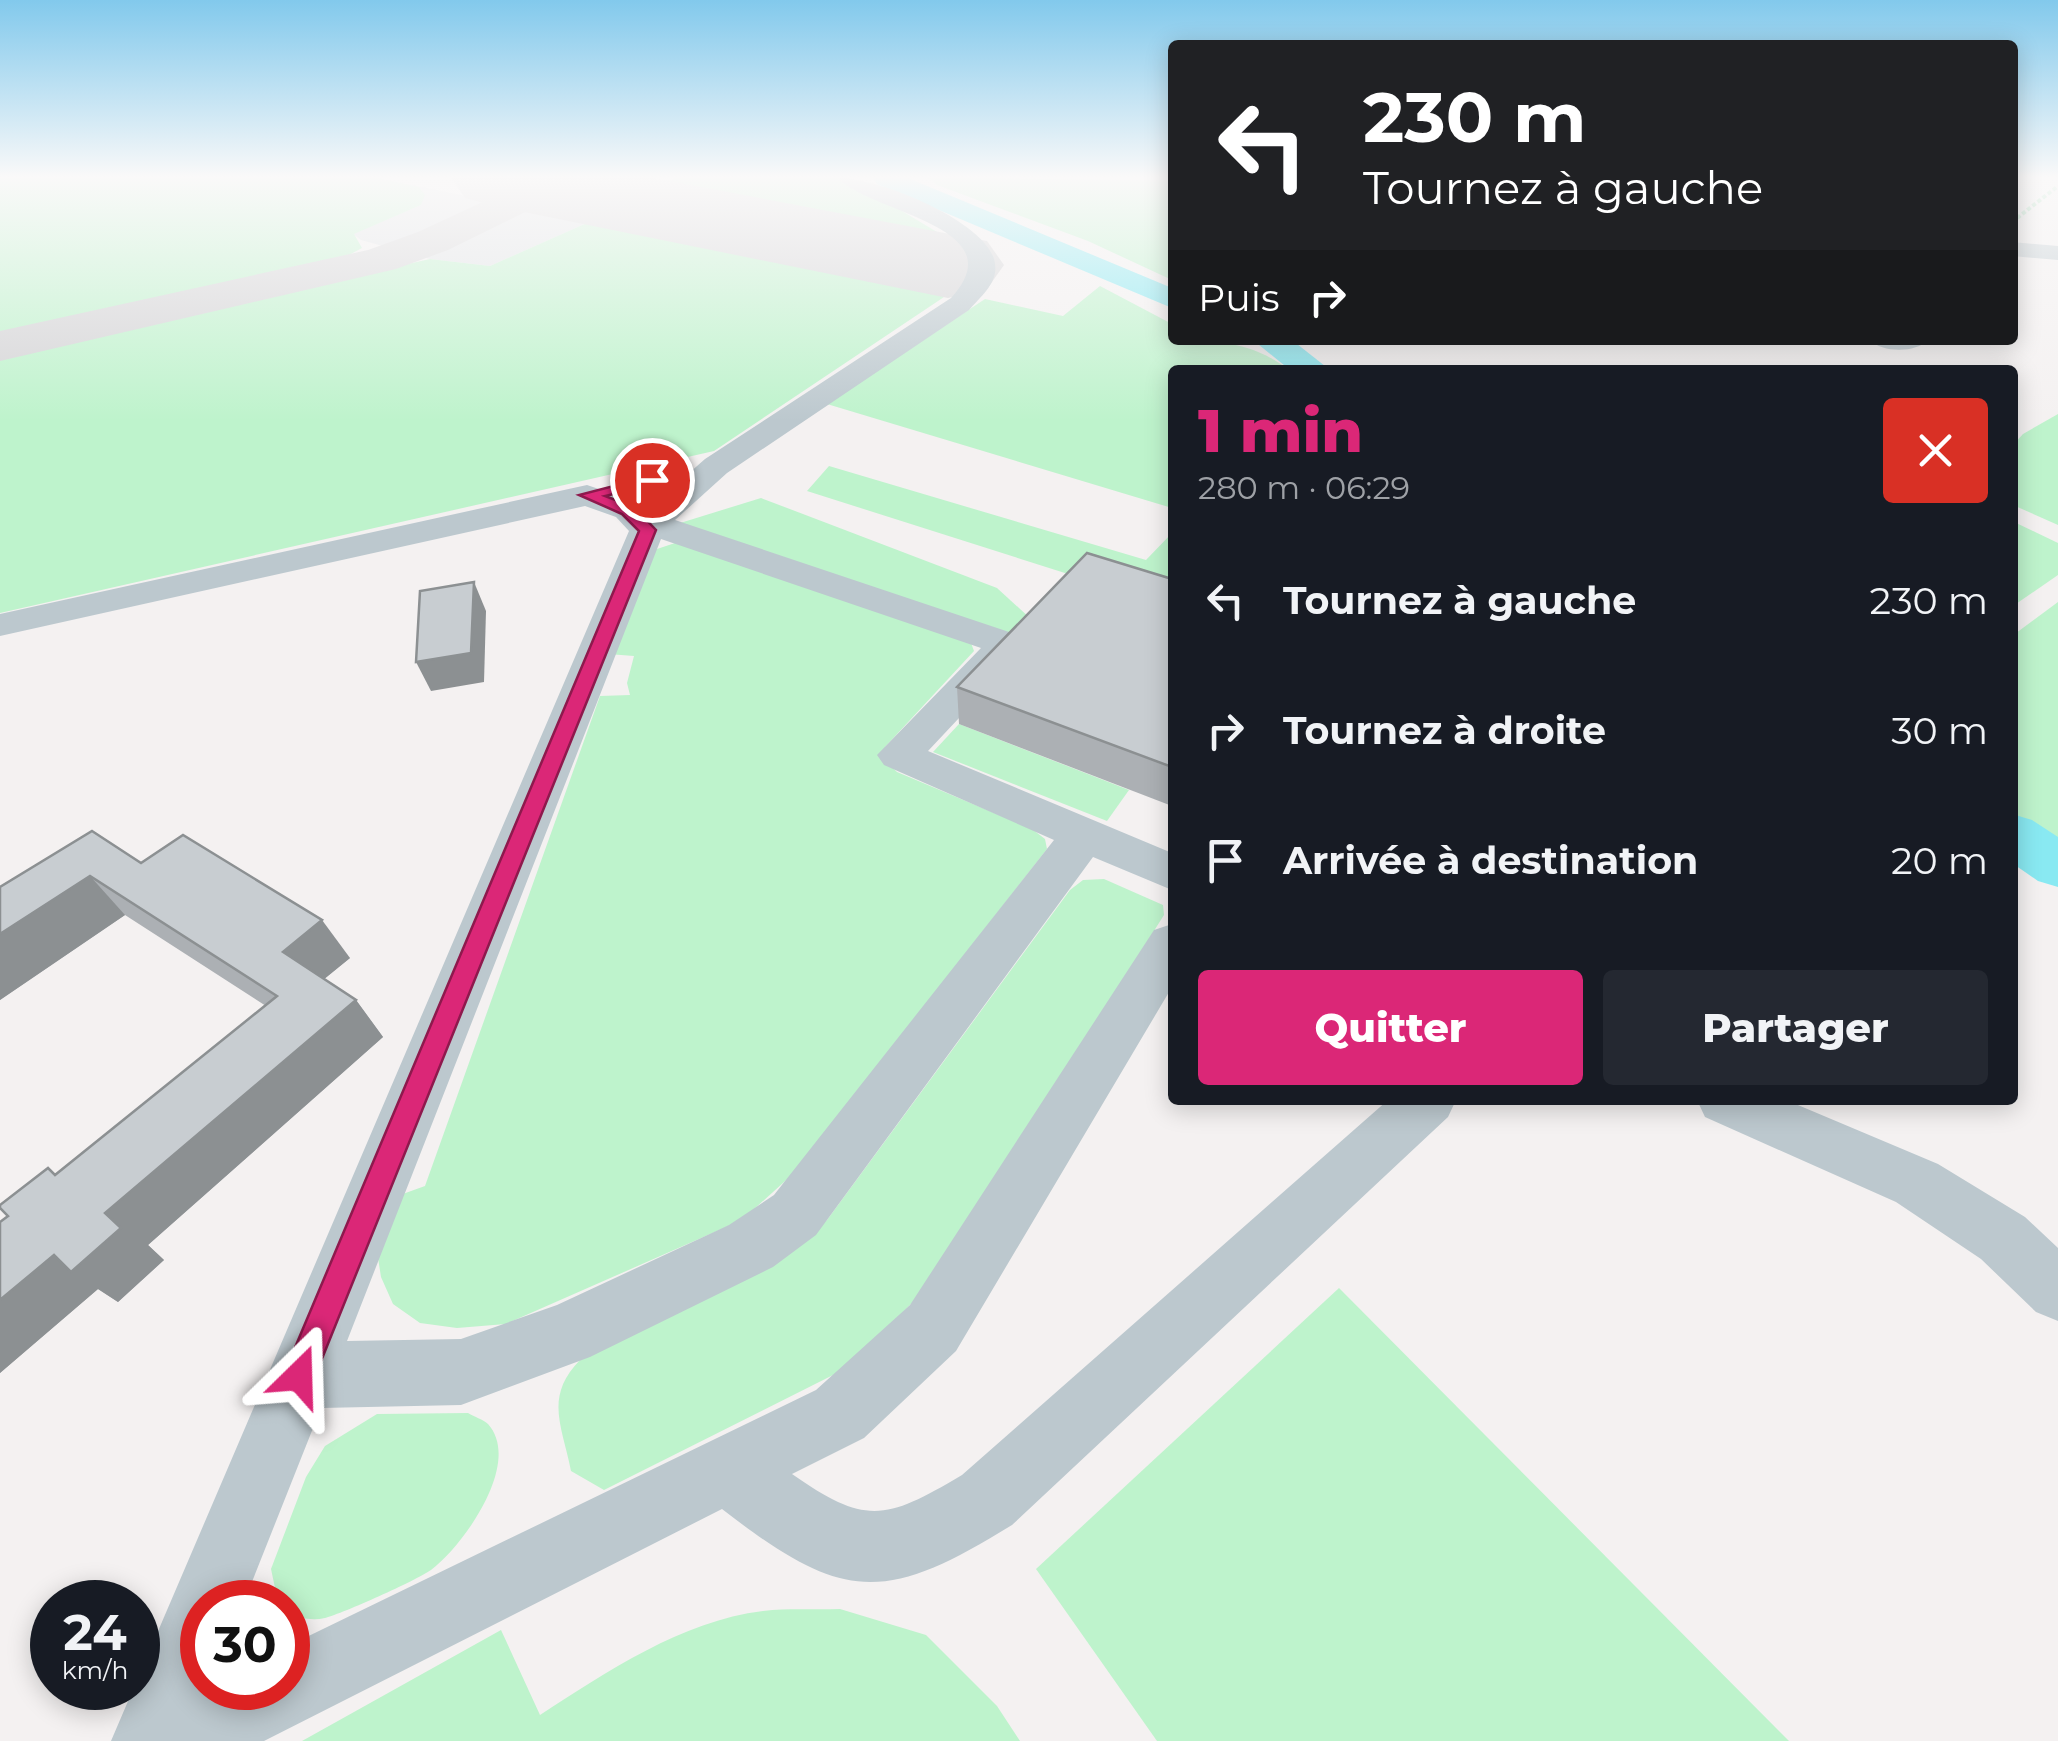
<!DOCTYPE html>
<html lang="fr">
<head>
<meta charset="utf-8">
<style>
  :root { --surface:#171b24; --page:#242831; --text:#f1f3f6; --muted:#9ea1a6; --accent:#db2777 }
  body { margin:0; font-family:Montserrat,sans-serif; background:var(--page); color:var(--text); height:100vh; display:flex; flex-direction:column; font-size:38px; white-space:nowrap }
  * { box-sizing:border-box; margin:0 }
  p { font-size:32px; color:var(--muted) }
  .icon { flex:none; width:55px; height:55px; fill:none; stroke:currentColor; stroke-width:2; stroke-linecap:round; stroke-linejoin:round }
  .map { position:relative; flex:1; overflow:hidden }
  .drawer { position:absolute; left:1168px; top:365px; width:850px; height:740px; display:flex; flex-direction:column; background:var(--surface); border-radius:10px; box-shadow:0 5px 25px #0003 }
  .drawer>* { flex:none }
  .guide { position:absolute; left:1168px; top:40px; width:850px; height:305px; border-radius:10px; box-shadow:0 5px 25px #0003; background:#202124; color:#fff; overflow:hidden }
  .speed { position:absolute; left:30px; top:1580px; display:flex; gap:20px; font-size:50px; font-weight:700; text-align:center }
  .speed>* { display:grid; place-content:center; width:130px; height:130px; border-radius:50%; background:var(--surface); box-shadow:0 5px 25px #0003; line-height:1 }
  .speed small { font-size:25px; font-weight:400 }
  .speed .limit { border:15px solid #d22; background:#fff; color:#111 }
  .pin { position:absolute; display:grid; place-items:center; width:85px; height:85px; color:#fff; margin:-42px; border:5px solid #fff; border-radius:50%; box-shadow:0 2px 10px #0007 }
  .me { position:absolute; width:110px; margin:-55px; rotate:22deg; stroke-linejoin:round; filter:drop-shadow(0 0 8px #0008) }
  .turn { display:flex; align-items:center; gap:35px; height:210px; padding:0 30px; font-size:45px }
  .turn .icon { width:130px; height:130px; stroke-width:2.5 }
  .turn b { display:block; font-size:70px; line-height:85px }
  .then { display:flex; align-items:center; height:95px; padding:0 30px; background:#0003; gap:20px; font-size:38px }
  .round { display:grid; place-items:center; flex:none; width:105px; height:105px; border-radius:10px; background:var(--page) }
  .overview { display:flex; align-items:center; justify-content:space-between; height:170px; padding:0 30px }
  h1 { font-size:60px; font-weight:800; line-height:75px; color:var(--accent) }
  .primary-button { display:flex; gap:20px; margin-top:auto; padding:20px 30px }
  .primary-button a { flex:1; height:115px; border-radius:10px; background:var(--accent); color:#fff; font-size:40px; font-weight:800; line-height:115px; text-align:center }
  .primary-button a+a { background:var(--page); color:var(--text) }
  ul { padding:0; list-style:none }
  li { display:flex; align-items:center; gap:30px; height:130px; padding:0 30px }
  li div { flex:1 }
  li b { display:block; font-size:38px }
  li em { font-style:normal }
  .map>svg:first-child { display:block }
</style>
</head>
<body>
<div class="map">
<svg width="2058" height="1741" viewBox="0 0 2058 1741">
  <rect width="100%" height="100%" fill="#f4f1f1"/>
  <path fill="#e0e3e6" d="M399,182L589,222L490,266L430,259L361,240L353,234L421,205L419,187Z"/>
  <g fill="#bef3cc">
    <path d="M0,178H378L419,187L425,195L421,205L354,234L362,248L336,262L0,335Z"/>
    <path d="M675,178H847L942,235L662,184Z"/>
    <path d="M928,178L1172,180V280L1088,241L937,185Z"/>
    <path d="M589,222L947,295L714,451L0,613V355L430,259L490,266Z"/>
    <path d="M1100,286L1172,324V340C1217,340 1253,342 1289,370H1172V508L827,404L985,299L1063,316Z"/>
    <path d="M2058,414V525L2013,505L2012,446L2023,434Z"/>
    <path d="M829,466L1146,560L1172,533V607L807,491Z"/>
    <path d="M761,498L997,588L1031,619L1007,644L664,528Z"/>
    <path d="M2012,521L2058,543V575L2013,606Z"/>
    <path d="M681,541L971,643L974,651L885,747V760L897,772L1032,829L1045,839L1047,849L794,1173L742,1220L506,1324L457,1328L420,1323L393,1304L381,1277L376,1245L386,1200L425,1186L600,696L630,695L627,683L634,656L608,654L651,551Z"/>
    <path d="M2058,602V852L2013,822L2012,636Z"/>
    <path d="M959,724L1129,790L1107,821L933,752Z"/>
    <path d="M1104,879L1163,905L1164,915L933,1281L851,1366L604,1490L571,1471C562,1425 544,1397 580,1360L755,1275L827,1220L1070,890L1083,880Z"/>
    <path d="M1339,1288L1789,1741H1157L1036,1569Z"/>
    <path d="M468,1413C473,1416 484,1420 488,1424C523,1463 463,1546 431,1570C415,1581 344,1613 325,1618C312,1621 299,1618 288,1613V1602H278L271,1569L306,1477L325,1446L377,1414Z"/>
    <path d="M840,1609L926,1635L997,1706L1020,1741H302L501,1630L540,1715C607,1672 681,1621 763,1611C788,1608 814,1610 840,1609Z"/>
  </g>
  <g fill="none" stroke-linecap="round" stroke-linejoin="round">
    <g fill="#89e9f2" fill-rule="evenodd">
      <path d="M873,178H908L1172,288V308L877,184Z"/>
      <path d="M1253,340H1292L1330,370H1290Z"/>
      <path d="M2012,814L2032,820L2058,837V887L2038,881L2012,863Z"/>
    </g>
    <path fill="#d4d4d6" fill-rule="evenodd" d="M534,178H583L578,186L448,250L396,269L0,361V331L368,250L418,232Z"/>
    <path fill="#d4d4d6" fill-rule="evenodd" d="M451,178H654L987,241L1004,265L987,289L948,298L499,207L465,198Z"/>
    <path stroke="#74d398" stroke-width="4" stroke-dasharray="4 2.5" stroke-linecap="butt" d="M2012,222L2058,186"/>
    <g fill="#bcc8ce" fill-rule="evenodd">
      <path d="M838,178C874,176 991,222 995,264C998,283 981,296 969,310L727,473L675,520L1021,636L1027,644L1021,652L928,751L1172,853V890L1093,857L816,1235L773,1267L590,1357L461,1405L321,1408L244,1602H202V1688H288V1646L816,1390L910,1305L1154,930L1172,924V987L956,1351L864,1438L792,1474C866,1526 886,1520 962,1475L1388,1100H1456L1448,1117L1012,1525C883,1605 842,1602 722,1509L264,1741H111L629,531L616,517L585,506L0,636V614L587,485L640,503L647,510L705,459L951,298C1017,226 872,214 838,178ZM661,539L981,648L877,755L884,765L1054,840L774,1195L729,1225L557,1305L461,1339L347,1341Z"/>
      <path d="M2012,242L2058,246V260L2012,256Z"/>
      <path d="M1870,340H1928C1916,353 1882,353 1870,340Z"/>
      <path d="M1697,1100H1786L1938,1164L2025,1217L2058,1248V1321L2036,1312L1981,1259L1896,1202L1705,1117Z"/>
    </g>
  </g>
  <g fill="#acb0b4">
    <path d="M1172,579V806L959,724L957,687Z"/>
    <path d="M141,863L350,958L324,979L356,1000L383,1037L148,1245L164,1260L118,1302L98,1289L0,1373V1222L56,1174L266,1006L125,915L0,1000V887Z"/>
  </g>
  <g fill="#8c9092">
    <path d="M474,582L486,611L484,682L431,691L416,662Z"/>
    <path d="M90,876L125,915L0,1000V934Z"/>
    <path d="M322,920L350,958L312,989L283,952Z"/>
    <path d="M356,1000L383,1037L148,1245L164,1260L118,1302L98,1289L0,1373V1300L105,1213Z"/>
  </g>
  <g fill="#c8cdd1" stroke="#8c9092" stroke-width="2.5">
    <path d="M1087,553L1172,579V767L957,687Z"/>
    <path d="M474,582L471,653L416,662L420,591Z"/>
    <path d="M92,831L141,863L183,835L322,920L283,952L356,1000L105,1213L121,1228L71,1272L54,1255L0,1300V1222L8,1216L0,1208V1205L48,1168L55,1175L277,996L90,876L0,934V887Z"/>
  </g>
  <linearGradient id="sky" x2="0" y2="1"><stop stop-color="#82c9ec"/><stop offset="0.42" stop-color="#faf9f9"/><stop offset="1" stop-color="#faf9f9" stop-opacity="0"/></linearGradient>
  <rect width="2058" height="421" fill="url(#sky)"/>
  <path fill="#db2777" stroke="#8e194d" stroke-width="2.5" d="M652,476L659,480L657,484L605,496L634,507L656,530L315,1376L310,1387L299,1391L288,1387L283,1376L639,531L622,514L579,495Z"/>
</svg>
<div class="speed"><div>24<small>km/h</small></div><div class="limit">30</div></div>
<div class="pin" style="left:652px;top:480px;background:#d93025"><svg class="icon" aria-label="arrive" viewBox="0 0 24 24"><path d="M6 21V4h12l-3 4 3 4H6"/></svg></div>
<svg class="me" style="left:299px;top:1376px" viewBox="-20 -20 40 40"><path d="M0-17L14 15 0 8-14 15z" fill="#db2777" stroke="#fff" stroke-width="4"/></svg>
<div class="guide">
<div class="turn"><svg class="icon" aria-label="left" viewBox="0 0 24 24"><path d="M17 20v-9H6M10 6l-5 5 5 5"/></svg><div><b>230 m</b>Tournez à gauche</div></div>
<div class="then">Puis<svg class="icon" aria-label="right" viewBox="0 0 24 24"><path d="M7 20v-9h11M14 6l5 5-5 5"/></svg></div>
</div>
<section class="drawer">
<div class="overview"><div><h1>1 min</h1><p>280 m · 06:29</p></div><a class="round" style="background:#d93025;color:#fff"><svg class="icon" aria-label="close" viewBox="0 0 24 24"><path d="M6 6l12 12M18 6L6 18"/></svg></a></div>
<ul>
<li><svg class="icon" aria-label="left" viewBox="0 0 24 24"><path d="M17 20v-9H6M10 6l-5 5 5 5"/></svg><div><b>Tournez à gauche</b></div><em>230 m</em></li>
<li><svg class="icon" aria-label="right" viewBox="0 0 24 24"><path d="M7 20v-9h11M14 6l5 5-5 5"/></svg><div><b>Tournez à droite</b></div><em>30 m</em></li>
<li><svg class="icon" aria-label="arrive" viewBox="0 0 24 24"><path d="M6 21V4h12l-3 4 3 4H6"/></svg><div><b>Arrivée à destination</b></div><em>20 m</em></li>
</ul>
<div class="primary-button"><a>Quitter</a><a>Partager</a></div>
</section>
</div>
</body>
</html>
